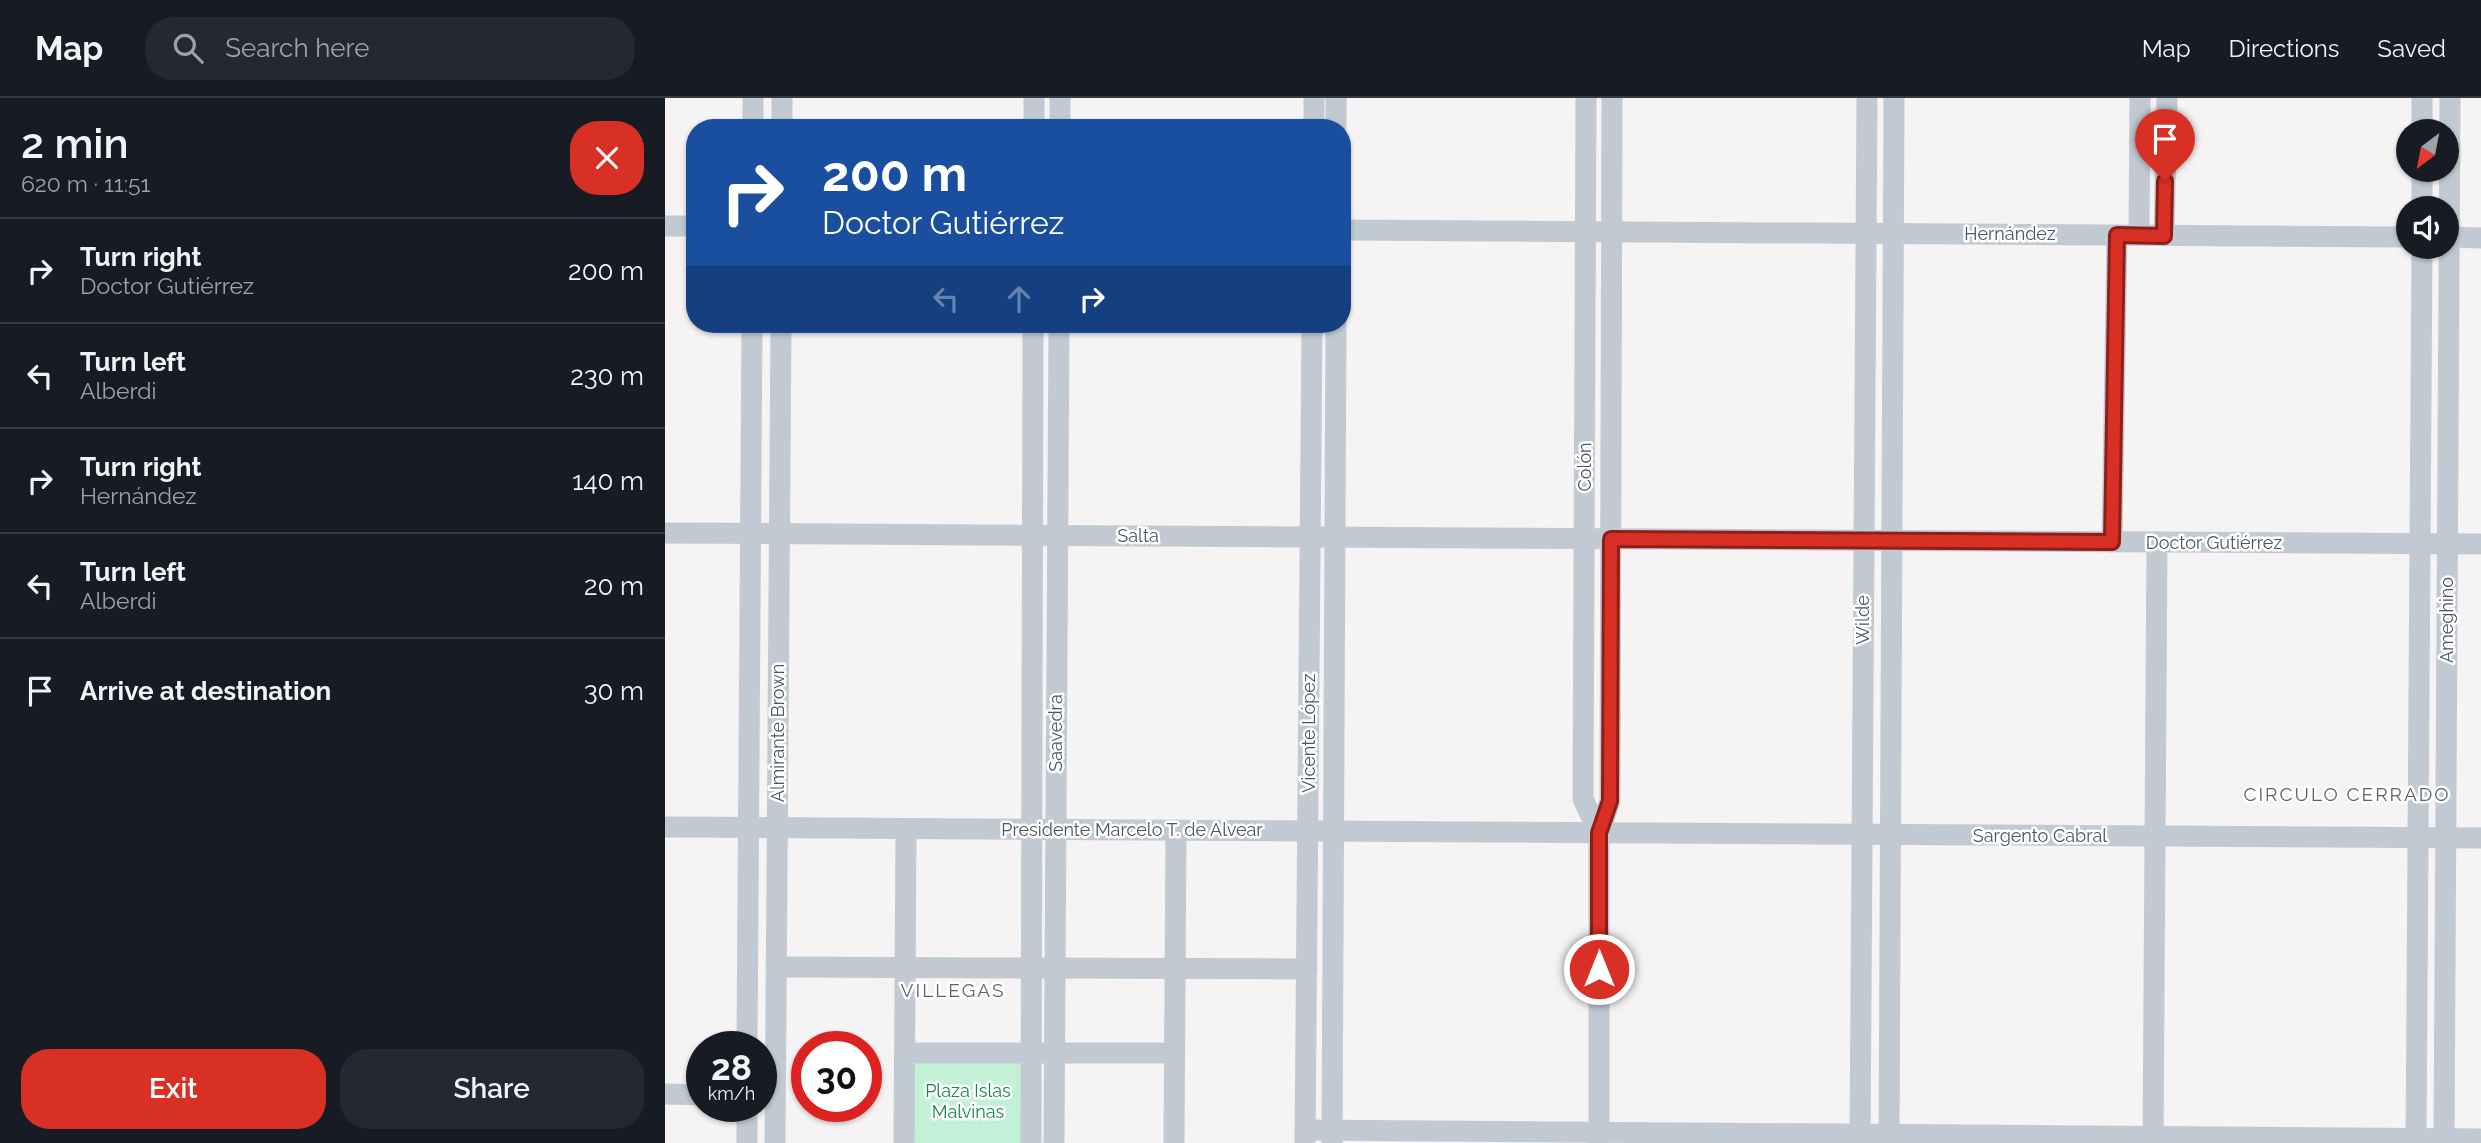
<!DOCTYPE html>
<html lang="en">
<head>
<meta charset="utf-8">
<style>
  :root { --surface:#171b24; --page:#242831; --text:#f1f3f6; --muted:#9ea1a6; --line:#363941; --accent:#d93025 }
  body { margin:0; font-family:Raleway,sans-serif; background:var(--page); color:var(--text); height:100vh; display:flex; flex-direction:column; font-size:26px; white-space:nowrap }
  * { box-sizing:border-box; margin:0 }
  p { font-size:23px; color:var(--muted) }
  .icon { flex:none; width:38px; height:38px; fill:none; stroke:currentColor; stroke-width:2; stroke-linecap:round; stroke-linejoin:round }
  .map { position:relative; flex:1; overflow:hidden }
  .sheet { display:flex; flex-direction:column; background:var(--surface); width:665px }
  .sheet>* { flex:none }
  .hud { position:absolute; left:21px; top:21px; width:665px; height:214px; border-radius:28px; box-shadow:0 2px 5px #0004; background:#1a4fa0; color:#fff; overflow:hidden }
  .needle { width:46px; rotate:212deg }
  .tools { position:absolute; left:1731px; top:21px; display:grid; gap:14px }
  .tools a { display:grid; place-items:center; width:63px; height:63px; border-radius:50%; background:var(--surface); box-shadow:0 2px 5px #0004; font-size:35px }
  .speed { position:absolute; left:21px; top:933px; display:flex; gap:14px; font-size:35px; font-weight:700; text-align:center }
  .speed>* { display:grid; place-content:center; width:91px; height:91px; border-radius:50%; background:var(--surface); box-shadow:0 2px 5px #0004; line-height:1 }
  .speed small { font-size:18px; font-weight:400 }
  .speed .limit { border:10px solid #d22; background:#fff; color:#111 }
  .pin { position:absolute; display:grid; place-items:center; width:60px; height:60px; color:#fff; margin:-72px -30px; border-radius:50% 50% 50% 0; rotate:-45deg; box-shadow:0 0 7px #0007 }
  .pin .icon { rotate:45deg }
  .me { position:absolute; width:77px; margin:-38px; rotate:0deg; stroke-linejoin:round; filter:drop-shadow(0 0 5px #0008) }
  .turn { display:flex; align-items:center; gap:24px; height:147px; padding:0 21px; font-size:32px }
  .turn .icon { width:91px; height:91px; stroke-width:2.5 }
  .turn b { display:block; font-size:49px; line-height:60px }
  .lanes { display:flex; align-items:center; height:66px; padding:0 21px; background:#0003; justify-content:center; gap:35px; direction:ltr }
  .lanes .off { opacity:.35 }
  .round { display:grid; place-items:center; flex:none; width:74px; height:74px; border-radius:28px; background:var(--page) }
  .headline { display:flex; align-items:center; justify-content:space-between; height:119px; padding:0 21px }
  h1 { font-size:42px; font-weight:600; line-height:52px }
  .cta { display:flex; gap:14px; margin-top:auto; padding:14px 21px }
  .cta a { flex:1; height:80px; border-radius:28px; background:var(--accent); color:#fff; font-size:28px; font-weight:600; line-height:80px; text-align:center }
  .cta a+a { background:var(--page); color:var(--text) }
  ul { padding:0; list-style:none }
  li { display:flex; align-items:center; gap:21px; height:105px; padding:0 21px; border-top:2px solid var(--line) }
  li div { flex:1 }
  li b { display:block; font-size:26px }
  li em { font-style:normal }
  header { display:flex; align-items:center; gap:42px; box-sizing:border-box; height:98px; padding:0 35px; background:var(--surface); border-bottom:2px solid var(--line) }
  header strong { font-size:33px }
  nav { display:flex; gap:38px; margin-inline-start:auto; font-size:24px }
  .search { width:490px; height:63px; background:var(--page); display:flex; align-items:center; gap:18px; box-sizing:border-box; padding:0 24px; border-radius:28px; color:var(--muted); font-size:26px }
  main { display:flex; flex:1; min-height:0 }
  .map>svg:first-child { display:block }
</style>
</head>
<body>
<header>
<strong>Map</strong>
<div class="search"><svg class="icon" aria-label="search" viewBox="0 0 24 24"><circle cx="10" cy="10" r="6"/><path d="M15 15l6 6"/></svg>Search here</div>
<nav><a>Map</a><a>Directions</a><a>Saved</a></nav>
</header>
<main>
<section class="sheet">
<div class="headline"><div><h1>2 min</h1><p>620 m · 11:51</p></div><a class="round" style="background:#d93025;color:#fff"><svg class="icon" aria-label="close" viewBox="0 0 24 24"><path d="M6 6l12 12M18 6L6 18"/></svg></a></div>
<ul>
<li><svg class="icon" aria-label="right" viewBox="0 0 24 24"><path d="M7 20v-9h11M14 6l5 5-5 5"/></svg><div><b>Turn right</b><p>Doctor Gutiérrez</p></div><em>200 m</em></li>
<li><svg class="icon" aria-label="left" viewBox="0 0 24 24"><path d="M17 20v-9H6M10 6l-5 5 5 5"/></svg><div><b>Turn left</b><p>Alberdi</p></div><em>230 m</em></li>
<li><svg class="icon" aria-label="right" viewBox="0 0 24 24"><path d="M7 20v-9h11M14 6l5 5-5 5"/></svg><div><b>Turn right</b><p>Hernández</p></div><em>140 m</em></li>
<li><svg class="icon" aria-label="left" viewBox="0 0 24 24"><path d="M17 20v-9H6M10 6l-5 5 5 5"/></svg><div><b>Turn left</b><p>Alberdi</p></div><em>20 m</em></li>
<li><svg class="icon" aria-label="arrive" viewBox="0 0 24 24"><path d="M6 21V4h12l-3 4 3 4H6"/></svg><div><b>Arrive at destination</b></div><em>30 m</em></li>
</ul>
<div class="cta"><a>Exit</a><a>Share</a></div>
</section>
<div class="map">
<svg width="1816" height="1045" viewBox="0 0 1816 1045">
  <rect width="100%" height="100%" fill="#f5f3f3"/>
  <path fill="#c3f1d5" d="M248,962L360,964L359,1045H247Z"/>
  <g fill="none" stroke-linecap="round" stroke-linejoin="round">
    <g stroke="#c1cad2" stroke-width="21">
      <path d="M671,0V30"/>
      <path d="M921,0L918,701L934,735"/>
      <path d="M88,30V0"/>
      <path d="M117,30V0"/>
      <path d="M369,30V0"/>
      <path d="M395,30V0"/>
      <path d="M649,30V0"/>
      <path d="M1757,33V0"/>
      <path d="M1757,110V72"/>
      <path d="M0,128H30"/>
      <path d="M677,132L1743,139"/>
      <path d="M1474,137L1475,0"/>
      <path d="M1499,138L1502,0"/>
      <path d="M1782,139L1816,140"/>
      <path d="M0,435L1816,446"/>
      <path d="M1447,444L1452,137"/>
      <path d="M0,729L1816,740"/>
      <path d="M111,869L642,871"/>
      <path d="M82,948L87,226"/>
      <path d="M240,955H509"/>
      <path d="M0,996L37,997"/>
      <path d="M640,1032L1816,1041"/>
      <path d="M82,1045V1008"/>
      <path d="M110,1045L116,226"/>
      <path d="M239,1045L241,731"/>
      <path d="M366,1045L368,226"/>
      <path d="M389,1045L394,226"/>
      <path d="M509,1045L511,732"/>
      <path d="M640,1045L647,226"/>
      <path d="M667,1045L671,226"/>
      <path d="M934,1045V735L945,703L947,0"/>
      <path d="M1195,1045L1202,0"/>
      <path d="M1224,1045L1229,0"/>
      <path d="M1488,1045L1492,444"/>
      <path d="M1751,1045L1757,149"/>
      <path d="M1779,1045L1785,0"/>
    </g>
  </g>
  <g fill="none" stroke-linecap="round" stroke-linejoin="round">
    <defs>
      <path id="route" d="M934,871V735L945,703L946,441L1447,444L1452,137L1499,138L1500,83"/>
    </defs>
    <use href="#route" stroke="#8d1f18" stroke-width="18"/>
    <use href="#route" stroke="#d93025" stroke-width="12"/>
  </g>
  <g text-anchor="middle" stroke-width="5" stroke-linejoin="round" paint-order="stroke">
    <g font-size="18" fill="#4a5661" stroke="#fff">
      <text x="1345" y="142">Hernández</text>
      <text transform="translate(920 369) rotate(-90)" y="6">Colón</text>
      <text x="473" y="444">Salta</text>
      <text x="1549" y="451">Doctor Gutiérrez</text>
      <text transform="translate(1198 522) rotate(-90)" y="6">Wilde</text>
      <text transform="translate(1782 522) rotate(-90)" y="6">Ameghino</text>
      <text transform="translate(113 635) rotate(-90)" y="6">Almirante Brown</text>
      <text transform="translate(391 635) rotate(-90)" y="6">Saavedra</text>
      <text transform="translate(644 635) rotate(-90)" y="6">Vicente López</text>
      <text x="467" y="738">Presidente Marcelo T. de Alvear</text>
      <text x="1375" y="744">Sargento Cabral</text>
    </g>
    <g font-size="18" fill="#17864f" stroke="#fff">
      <text x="303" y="999">Plaza Islas<tspan x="303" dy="21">Malvinas</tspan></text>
    </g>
    <g font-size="19" letter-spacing="2" fill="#5f6368" stroke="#fff">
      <text x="1682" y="703">CIRCULO CERRADO</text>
      <text x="288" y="899">VILLEGAS</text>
    </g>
  </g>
</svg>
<div class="tools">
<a><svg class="needle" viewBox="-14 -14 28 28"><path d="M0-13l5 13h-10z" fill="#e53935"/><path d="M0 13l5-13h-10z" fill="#9ea1a6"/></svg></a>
<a><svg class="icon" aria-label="sound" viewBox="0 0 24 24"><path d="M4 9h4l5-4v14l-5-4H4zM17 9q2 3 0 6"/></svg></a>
</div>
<div class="speed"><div>28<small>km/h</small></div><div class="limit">30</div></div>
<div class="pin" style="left:1500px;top:83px;background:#d93025"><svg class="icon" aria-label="arrive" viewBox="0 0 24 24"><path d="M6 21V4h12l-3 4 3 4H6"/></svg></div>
<svg class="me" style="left:934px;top:871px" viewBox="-20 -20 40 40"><circle r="17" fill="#d93025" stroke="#fff" stroke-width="3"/><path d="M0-11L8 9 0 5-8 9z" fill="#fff"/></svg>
<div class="hud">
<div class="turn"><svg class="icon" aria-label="right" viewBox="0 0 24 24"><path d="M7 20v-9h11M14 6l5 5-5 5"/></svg><div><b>200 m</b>Doctor Gutiérrez</div></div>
<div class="lanes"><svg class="icon off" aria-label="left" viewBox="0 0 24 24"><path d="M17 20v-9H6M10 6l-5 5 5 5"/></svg><svg class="icon off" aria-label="ahead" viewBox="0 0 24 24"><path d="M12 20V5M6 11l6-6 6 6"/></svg><svg class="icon" aria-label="right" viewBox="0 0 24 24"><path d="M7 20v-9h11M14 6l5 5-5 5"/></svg></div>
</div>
</div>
</main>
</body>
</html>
